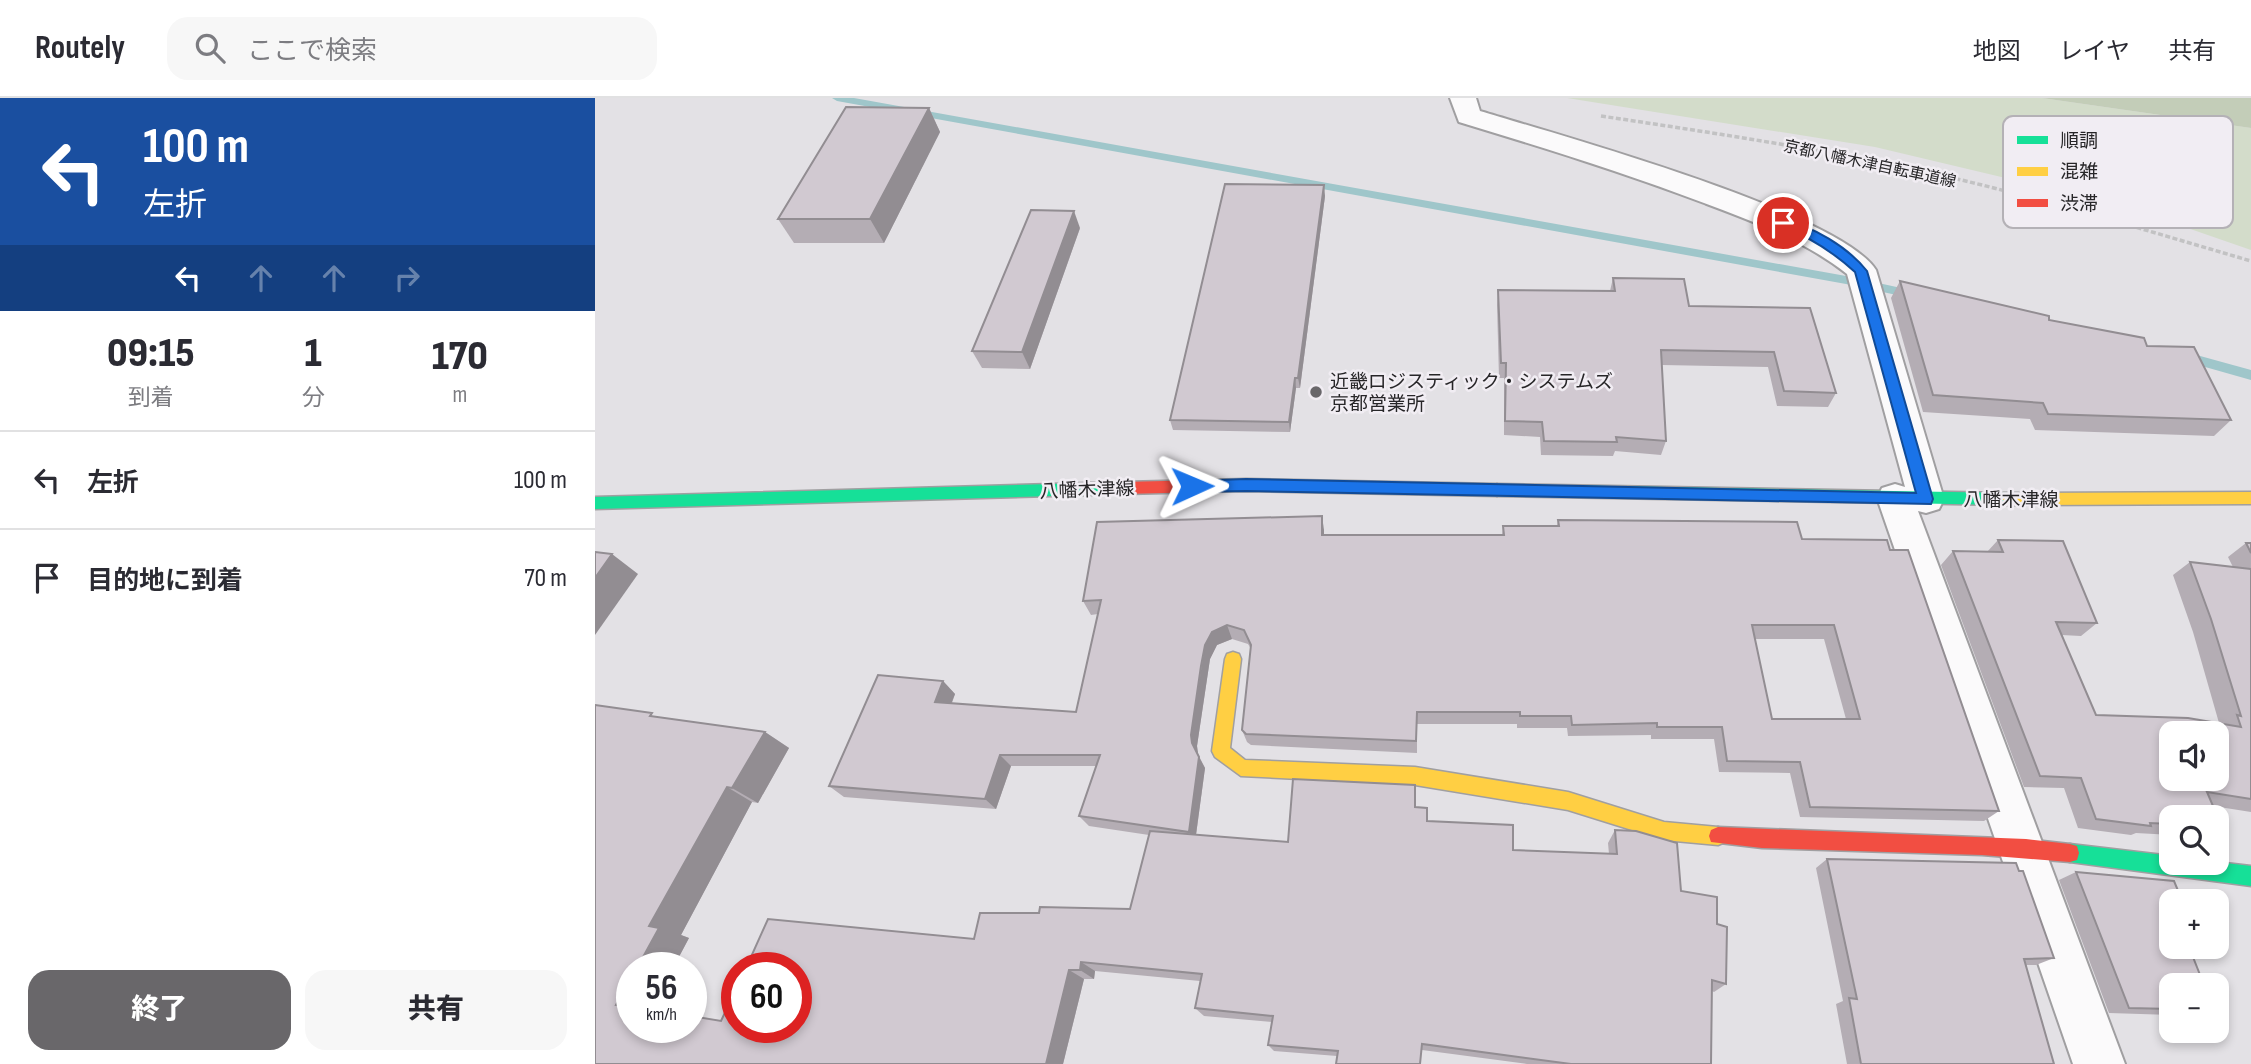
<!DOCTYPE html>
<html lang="ja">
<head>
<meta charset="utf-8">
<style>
  :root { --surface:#fff; --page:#f7f7f7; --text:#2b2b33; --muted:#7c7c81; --line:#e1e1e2; --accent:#69676a }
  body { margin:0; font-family:"Sofia Sans Condensed","Noto Sans JP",sans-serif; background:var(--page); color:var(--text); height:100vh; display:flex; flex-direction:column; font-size:26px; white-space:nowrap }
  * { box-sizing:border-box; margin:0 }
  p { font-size:23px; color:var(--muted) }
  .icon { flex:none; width:38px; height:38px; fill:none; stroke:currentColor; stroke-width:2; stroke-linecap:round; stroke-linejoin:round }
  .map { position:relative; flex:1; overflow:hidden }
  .panel { display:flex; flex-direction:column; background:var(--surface); width:595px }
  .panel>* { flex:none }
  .guide { background:#1a4fa0; color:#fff; overflow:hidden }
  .controls { position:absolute; left:1564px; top:623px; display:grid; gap:14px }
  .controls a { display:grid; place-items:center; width:70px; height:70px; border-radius:14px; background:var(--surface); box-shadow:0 4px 10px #0003; font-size:35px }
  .speed { position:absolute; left:21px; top:854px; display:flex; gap:14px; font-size:35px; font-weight:700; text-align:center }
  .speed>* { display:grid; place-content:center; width:91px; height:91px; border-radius:50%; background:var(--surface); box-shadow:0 4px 10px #0003; line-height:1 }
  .speed small { font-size:18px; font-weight:400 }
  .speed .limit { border:10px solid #d22; background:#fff; color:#111 }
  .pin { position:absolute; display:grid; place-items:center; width:60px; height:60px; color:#fff; margin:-30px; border:4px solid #fff; border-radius:50%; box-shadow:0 2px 7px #0007 }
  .me { position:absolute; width:77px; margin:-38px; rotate:89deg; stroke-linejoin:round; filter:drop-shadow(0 0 5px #0008) }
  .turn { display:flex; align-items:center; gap:24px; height:147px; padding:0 28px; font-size:32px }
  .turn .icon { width:91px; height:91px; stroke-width:2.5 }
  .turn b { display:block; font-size:49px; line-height:60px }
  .lanes { display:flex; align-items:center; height:66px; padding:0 28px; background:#0003; justify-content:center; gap:35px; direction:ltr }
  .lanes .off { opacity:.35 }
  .eta { display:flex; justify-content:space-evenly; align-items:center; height:119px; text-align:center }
  .eta b { font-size:42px; font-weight:800; line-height:49px }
  .cta { display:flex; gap:14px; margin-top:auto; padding:14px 28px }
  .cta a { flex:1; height:80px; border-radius:21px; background:var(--accent); color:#fff; font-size:28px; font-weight:800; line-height:80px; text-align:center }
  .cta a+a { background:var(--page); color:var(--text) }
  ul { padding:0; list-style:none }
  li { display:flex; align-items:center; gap:21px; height:98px; padding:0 28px; border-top:2px solid var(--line) }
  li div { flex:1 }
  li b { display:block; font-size:26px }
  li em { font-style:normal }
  header { display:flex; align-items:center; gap:42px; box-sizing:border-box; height:98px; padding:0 35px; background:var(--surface); border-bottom:2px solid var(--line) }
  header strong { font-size:33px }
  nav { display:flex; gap:38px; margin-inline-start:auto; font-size:24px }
  .search { width:490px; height:63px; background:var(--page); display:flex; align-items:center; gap:18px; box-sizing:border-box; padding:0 24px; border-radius:21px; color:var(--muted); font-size:26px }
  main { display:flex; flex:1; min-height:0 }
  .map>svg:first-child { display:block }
</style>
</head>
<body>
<header>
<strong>Routely</strong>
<div class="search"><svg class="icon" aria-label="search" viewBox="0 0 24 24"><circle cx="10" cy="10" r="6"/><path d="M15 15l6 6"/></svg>ここで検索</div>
<nav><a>地図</a><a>レイヤ</a><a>共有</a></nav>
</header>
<main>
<section class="panel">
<div class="guide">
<div class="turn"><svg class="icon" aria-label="left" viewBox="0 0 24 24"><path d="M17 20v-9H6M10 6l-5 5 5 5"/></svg><div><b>100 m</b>左折</div></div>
<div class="lanes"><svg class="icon" aria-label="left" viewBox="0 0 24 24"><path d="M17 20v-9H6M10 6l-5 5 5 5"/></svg><svg class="icon off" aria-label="ahead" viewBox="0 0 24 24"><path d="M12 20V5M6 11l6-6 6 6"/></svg><svg class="icon off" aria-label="ahead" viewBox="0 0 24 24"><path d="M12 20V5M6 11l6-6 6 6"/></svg><svg class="icon off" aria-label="right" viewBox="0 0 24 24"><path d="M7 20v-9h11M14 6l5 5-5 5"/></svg></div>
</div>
<div class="eta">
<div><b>09:15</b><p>到着</p></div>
<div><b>1</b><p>分</p></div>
<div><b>170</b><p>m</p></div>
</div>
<ul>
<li><svg class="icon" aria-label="left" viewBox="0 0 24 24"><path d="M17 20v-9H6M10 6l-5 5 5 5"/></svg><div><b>左折</b></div><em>100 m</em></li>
<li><svg class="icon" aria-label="arrive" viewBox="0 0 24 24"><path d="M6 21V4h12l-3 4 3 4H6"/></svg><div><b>目的地に到着</b></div><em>70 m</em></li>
</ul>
<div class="cta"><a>終了</a><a>共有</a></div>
</section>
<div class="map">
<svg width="1656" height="966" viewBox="0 0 1656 966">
  <rect width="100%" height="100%" fill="#e3e1e5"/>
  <path fill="#d3dcca" d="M972,0H1447L1656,30V152L1529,108L1280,49Z"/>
  <path fill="#c3cdb8" d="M1447,0H1656V30Z"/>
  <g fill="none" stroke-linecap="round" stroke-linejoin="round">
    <g fill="#9fc6ca" fill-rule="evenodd">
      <path d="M237,0H259L1251,178L1320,193L1326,197L1320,201L1251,186L242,3Z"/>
      <path d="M1587,253L1656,272V282L1582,261L1580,258Z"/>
    </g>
    <defs>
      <path id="street" d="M855,0H881L885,13C960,36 1244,114 1281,172L1349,401L1344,411L1331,415L1323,413L1530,966H1478L1282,400L1287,390L1300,386L1310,389L1252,176C1209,142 1160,124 1109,105C1028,74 946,49 864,24Z"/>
      <g id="fast">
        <path d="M528,384L535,390L528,396L0,411V399Z"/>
        <path d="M902,386L1414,395L1421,401L1414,407L902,398L895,392Z"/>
        <path d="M1475,746L1577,758V765L1622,764L1656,768V788L1475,764L1468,762L1466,755L1468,748Z"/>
      </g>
      <g id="slow">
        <path d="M1656,394V406L1414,407L1407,401L1414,395Z"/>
        <path d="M638,554L644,556L646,561L635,650L650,662L820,669L973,694L1069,724L1123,729L1130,732L1132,738L1130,744L1123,747L1069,742L973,712L820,687L646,678L620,659L617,653L630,561L632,556Z"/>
      </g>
      <g id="jam">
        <path d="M651,381L902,386L909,392L902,398L651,393L528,396L521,390L528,384Z"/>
        <path d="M1123,729L1431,741L1475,746L1482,748L1484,755L1482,762L1475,764L1387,757L1167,750L1116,744L1114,738L1116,732Z"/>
      </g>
    </defs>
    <use href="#street" stroke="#a09fa1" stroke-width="4"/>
    <use href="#fast" stroke="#a09fa1" stroke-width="3"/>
    <use href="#slow" stroke="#a09fa1" stroke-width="3"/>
    <use href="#jam" stroke="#a09fa1" stroke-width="3"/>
    <path stroke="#c2c2c3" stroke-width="3.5" stroke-dasharray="5 2.5" stroke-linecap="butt" d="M1006,18C1119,35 1233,52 1345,77C1450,101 1553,133 1656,163"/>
    <use href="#street" fill="#fbfafb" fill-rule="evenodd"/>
    <use href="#fast" fill="#16e098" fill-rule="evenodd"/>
    <use href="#slow" fill="#ffcf43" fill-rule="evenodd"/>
    <use href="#jam" fill="#f24e42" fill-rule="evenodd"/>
  </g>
  <g fill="#b4adb4" fill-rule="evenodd">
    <path d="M334,10L345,34L289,145H199L183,121Z"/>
    <path d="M730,98L705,290H701L695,334L578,332L575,322Z"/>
    <path d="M485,130L435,271L387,270L377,253Z"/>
    <path d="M1018,180L1094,208L1215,210L1241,295L1233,309L1182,308L1173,269L1067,267L1071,343L1066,357L1020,353L1018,358L946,357L945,339L909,337V280H904L902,207L903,192L1015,193Z"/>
    <path d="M1305,183L1552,248L1636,322L1619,338L1440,332L1435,321L1328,314L1296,200Z"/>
    <path d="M963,422L1207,441L1295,452L1404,713L1389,723L1205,719L1195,675L1124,674L1119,641H1056V637L973,638L972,630H922V626H822V655L656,647L652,644L647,632L656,551L653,546L637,541L622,547L615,561L612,581L602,648L603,656L610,670L601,737L693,744L820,709L832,723L918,752L1014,756L1013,745L1020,732L1122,826L1131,886L1119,894L1117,893L1116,966H932L827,952L742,958L679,953L673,947L677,924L609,918L600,910L605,883L500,873L499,881H489L468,966H0L64,619L170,634L194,650L163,705L157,704L86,837L94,840L78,870H37V929L126,923L379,841L444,815L535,811L554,737L494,728L484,718L502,668H416L401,711L249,699L234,688L348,583L360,596L357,605L481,614L503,516L496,517L488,503L729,432V437H907L908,428H962ZM1160,541H1229L1251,621H1177Z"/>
    <path d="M1403,442L1502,525L1486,538L1467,537L1501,617L1624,625L1598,534L1578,477L1595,464L1638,469L1633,459L1651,445H1656V714L1618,708L1627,729L1622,731V719H1577V737L1541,735L1536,737L1483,730L1469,690L1429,689L1346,467L1358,453L1392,454Z"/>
    <path d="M1232,761L1459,860L1441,867H1431L1459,966H1252L1241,906L1248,903L1221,770Z"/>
    <path d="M1481,774L1584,795L1574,799L1577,917L1514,915L1464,782Z"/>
  </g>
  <g fill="#928d92">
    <path d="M334,10L345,34L289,145L275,121Z"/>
    <path d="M729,87L730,98L705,290L703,280Z"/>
    <path d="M479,113L485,130L435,271L427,254Z"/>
    <path d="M700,280L701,290L695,334L694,324Z"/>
    <path d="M727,418L729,432V451L727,437Z"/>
    <path d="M17,456L43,476L0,537V480Z"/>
    <path d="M632,527L637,541L622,547L615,561L602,648L603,656L597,645L596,637L610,547L617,534Z"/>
    <path d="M348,583L360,596L352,616L340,604Z"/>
    <path d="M170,634L194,650L163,705L137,690Z"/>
    <path d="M405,657L416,668L401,711L390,701Z"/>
    <path d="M604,659L610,670L600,744L594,734Z"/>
    <path d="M132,689L157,704L86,837L94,840L78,870H42L54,828Z"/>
    <path d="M486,864L500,873L499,881L485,872Z"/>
    <path d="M474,872L489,881L468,966H451Z"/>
    <path d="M37,879V910L21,907Z"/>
  </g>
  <g fill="#d1c9d1" stroke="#928d92" stroke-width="2" fill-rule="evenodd">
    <path d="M251,9L334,10L275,121H183Z"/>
    <path d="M630,86L729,87L703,280H700L694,324L575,322Z"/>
    <path d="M436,112L479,113L427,254L377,253Z"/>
    <path d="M1018,180L1089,181L1094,208L1215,210L1241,295L1189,293L1179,254L1066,252L1071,343L1021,339L1022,344L949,343L947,324L910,323L911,265H906L903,192L1020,193Z"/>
    <path d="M1305,183L1454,218V222L1549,240L1552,248L1599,249L1636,322L1453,316L1448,305L1338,297Z"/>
    <path d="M727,418V437H909L908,428H964L963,422L1202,424L1207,441L1292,442L1295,452H1313L1404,713L1215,709L1205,664L1132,663L1127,629H1062V625L977,627L976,618H925V614H822L821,643L651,636L647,632L656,547L649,532L632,527L617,534L610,547L606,568L596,637L597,645L604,659L594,734L484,718L505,657H405L390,701L234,688L283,577L348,583L340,604L481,614L506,502L488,503L502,424ZM1157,527H1239L1265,621H1177Z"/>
    <path d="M1403,442L1468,443L1502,525L1461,524L1501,617L1593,620L1646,629L1642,617L1646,618L1616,521L1595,464L1656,471V701L1612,694L1627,729H1622V719H1577V726L1555,725L1556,728L1501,721L1486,680L1445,678L1358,453L1408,454ZM1577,635H1622V681H1577Z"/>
    <path d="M1651,445H1656V455Z"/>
    <path d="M0,454L17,456L0,480Z"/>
    <path d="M0,607L57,615L55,618L170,634L137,690L132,689L54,828L64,830L42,870H37V879L21,907L37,909V929H96V918L126,923L142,889V929H201V870H151L173,821L379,841L385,815H444L445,809L535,811L555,733L693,744L698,681L820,687V709L832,710V723L918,727V752L1022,756L1020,732L1041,733L1082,745L1086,793L1122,799V826L1132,829L1131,886L1117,882L1116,966H976L827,946L825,966H741L743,953L673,947L678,918L600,910L607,876L486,864L485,872H474L451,966H0Z"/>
    <path d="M1232,761L1421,765L1424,773H1428L1459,860L1429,861L1459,966H1266L1254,900L1262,901Z"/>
    <path d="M1481,774L1579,783L1584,795H1573L1577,805V849H1594L1609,887H1577V911L1534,910Z"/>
  </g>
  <path fill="#1a73e8" stroke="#114b97" stroke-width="2" d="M1188,121C1218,129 1252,148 1272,173L1338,401L1336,406L651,393L597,394L589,388L597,383L651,381L1321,395L1260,174C1237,153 1213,138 1184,127V122Z"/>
  <circle fill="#69676a" stroke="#f1edf3" stroke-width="2.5" cx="721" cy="294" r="7"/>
  <g text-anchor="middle" stroke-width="5" stroke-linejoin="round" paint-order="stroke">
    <g font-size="16" fill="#272628" stroke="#f1edf3">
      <text transform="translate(1275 65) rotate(12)" y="6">京都八幡木津自転車道線</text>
    </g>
    <g font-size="19" fill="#272628" stroke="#f1edf3" text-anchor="start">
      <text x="735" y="290">近畿ロジスティック・システムズ<tspan x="735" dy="22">京都営業所</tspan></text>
    </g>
    <g font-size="19" fill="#272628" stroke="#f1edf3">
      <text transform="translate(492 391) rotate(-2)" y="7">八幡木津線</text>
      <text x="1416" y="408">八幡木津線</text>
    </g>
  </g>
  <rect x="1408" y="18" width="230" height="112" rx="10" fill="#f1edf3" stroke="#b4b1b6" stroke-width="2"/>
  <rect x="1422" y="38" width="31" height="8" fill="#16e098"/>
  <rect x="1422" y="69" width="31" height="9" fill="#ffcf43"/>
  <rect x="1422" y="101" width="31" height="8" fill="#f24e42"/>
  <g font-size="19" fill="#272628">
    <text x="1465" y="49">順調</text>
    <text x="1465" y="80">混雑</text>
    <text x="1465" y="112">渋滞</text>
  </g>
</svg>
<div class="controls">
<a><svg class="icon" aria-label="sound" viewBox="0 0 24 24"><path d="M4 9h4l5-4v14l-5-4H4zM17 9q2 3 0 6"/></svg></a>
<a><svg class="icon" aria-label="search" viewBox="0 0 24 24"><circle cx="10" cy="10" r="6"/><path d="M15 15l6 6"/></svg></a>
<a>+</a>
<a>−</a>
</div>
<div class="speed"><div>56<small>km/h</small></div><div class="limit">60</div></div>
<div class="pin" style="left:1188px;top:125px;background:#d93025"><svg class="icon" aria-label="arrive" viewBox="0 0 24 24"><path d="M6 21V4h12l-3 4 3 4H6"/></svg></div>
<svg class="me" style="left:597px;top:388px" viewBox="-20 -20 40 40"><path d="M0-17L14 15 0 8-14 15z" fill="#1a73e8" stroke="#fff" stroke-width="4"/></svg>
</div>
</main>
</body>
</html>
